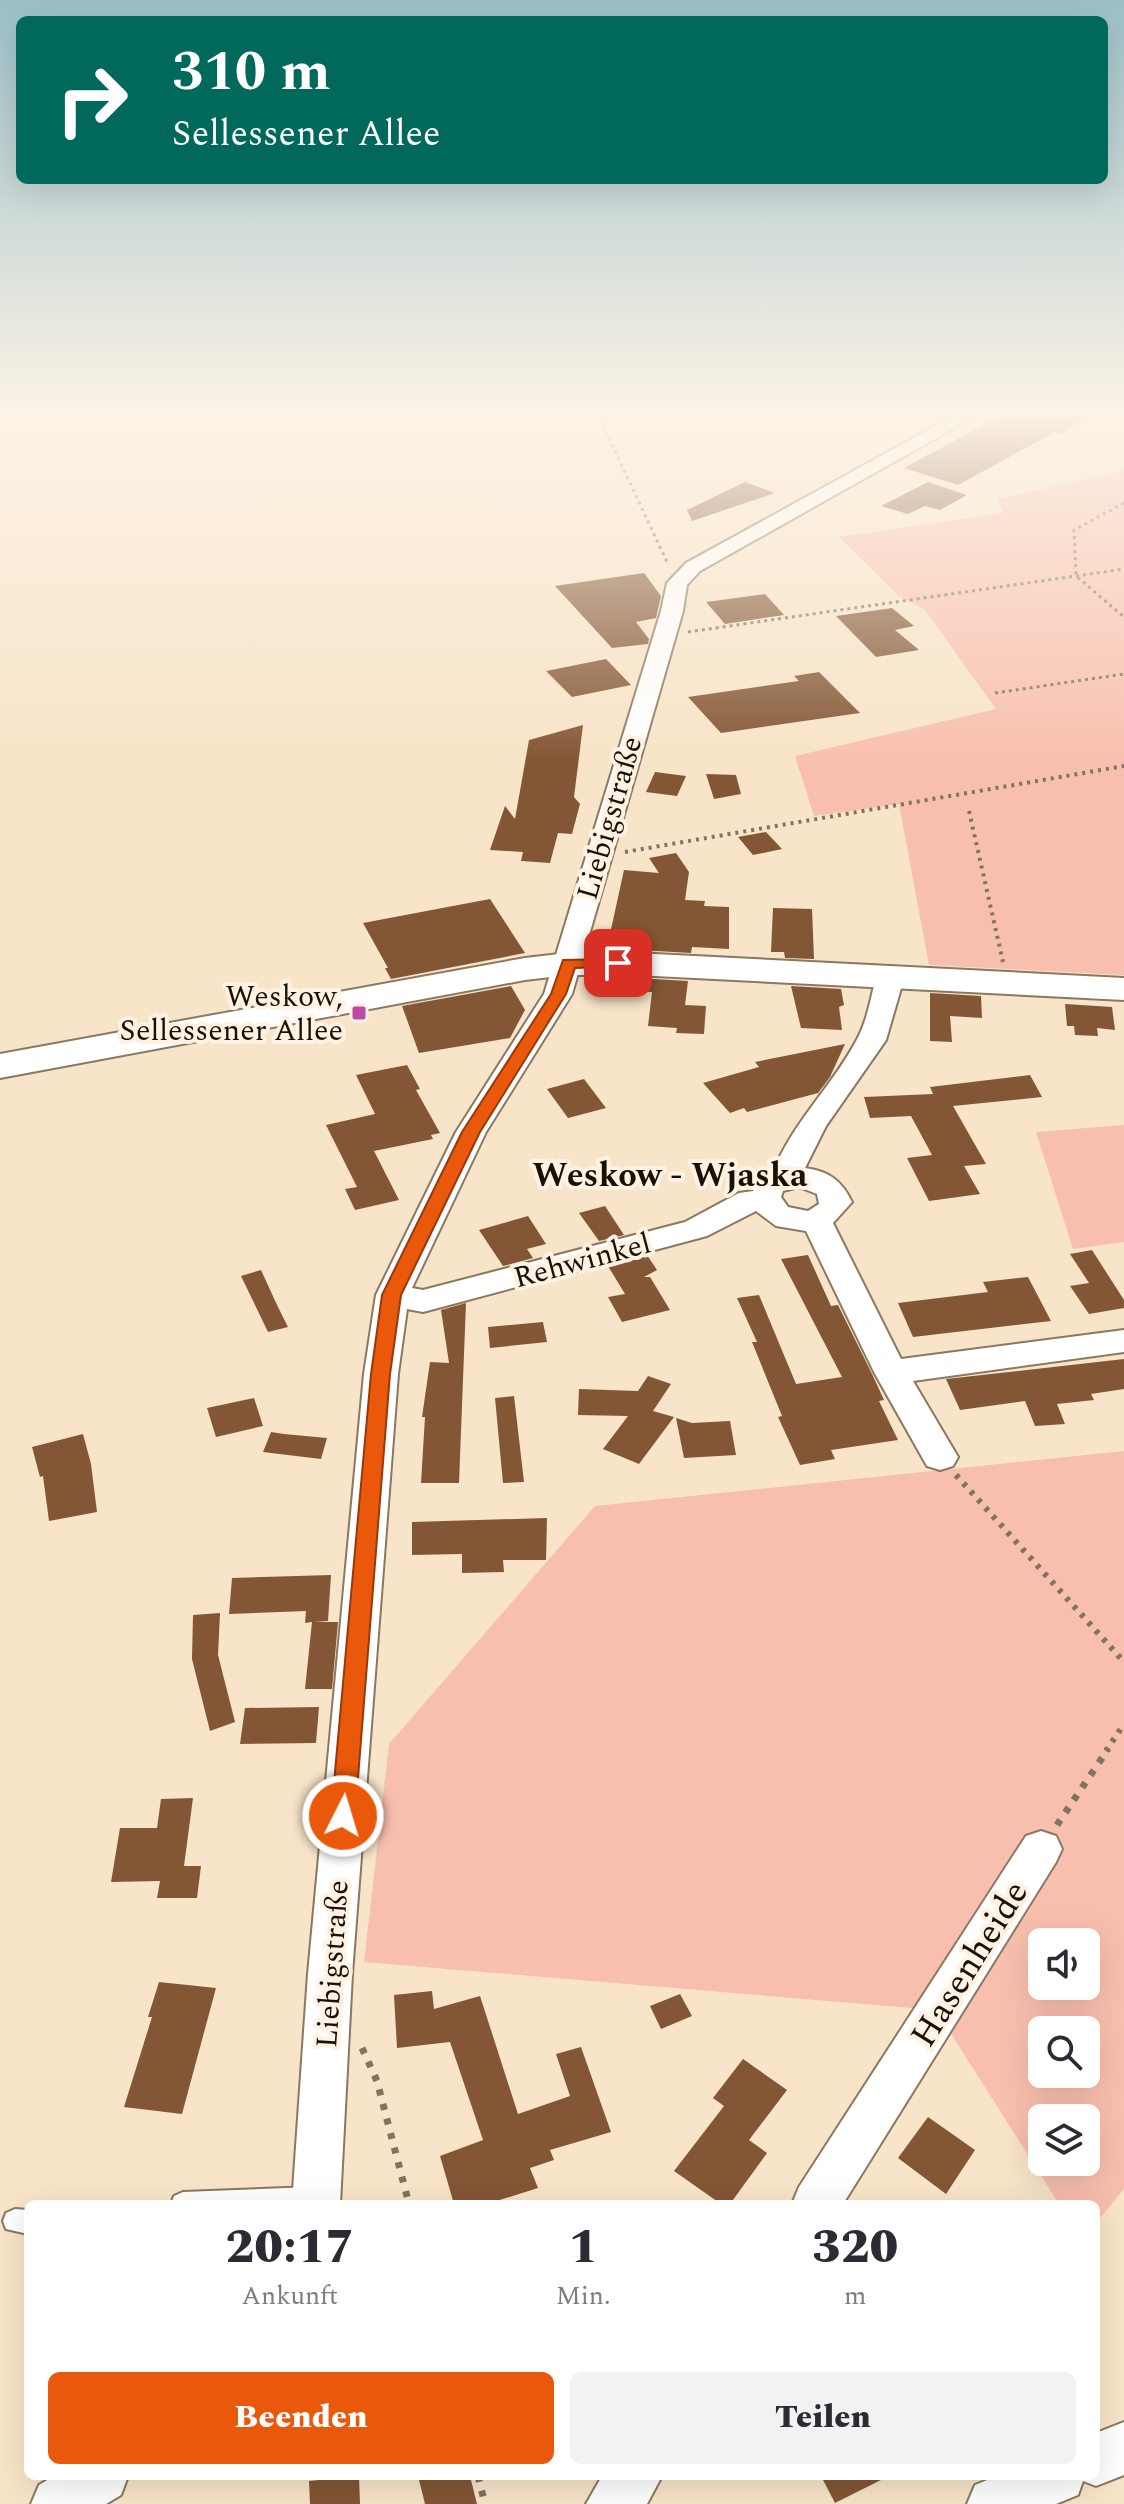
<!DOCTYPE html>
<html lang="de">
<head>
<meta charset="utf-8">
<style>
  :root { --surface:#fff; --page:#f2f2f3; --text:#2b2b33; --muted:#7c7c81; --accent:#ea580c }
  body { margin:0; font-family:Spectral,serif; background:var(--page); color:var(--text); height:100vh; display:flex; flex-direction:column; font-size:30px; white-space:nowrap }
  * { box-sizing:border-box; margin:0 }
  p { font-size:26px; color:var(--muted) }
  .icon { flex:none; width:44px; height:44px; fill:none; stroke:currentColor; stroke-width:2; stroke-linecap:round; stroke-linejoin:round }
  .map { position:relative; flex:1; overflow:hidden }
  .side { position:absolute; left:24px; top:2200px; width:1076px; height:280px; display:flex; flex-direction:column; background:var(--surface); border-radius:12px; box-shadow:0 8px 32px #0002 }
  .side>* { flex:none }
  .banner { position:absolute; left:16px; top:16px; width:1092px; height:168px; border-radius:12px; box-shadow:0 8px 32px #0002; background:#00695c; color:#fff; overflow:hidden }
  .buttons { position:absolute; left:1028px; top:1928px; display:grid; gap:16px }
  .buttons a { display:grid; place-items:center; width:72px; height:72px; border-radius:12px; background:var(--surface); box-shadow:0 8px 32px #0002; font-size:40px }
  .pin { position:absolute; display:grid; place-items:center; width:68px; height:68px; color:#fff; margin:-34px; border-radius:16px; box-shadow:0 4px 12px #0006 }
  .me { position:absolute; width:88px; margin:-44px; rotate:5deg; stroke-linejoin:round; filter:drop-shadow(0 0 6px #0008) }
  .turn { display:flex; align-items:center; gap:28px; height:168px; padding:0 24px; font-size:36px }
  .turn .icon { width:104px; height:104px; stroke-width:2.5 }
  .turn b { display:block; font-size:56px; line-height:68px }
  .eta { display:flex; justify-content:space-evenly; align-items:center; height:136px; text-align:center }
  .eta b { font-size:48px; font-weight:800; line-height:56px }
  .action { display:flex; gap:16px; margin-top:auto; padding:16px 24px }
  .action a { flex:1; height:92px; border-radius:12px; background:var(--accent); color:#fff; font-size:32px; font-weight:800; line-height:92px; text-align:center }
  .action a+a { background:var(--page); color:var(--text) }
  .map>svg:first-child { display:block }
</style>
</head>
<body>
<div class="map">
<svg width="1124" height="2504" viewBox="0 0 1124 2504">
  <rect width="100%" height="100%" fill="#f8e4c8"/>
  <g fill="#f9bfae" fill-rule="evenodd">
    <path d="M1124,471V975L929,965L899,804L814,816L795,756L996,709L925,610L899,596L839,537L1003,513L998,499Z"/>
    <path d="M1124,1125V1242L1073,1249L1036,1132Z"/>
    <path d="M1124,1451V2189L1096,2223V2204H1059L936,2010L364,1962L389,1744L595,1506ZM1042,1942H1086V1986H1042ZM1042,2030H1086V2074H1042ZM1042,2118H1086V2162H1042Z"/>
  </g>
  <g fill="#835635">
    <path d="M1006,413H1094L1061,434L1055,432L958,485L904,468Z"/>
    <path d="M745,482L775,493L692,521L687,510Z"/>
    <path d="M928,482L967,495L940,510L925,506L908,514L881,506Z"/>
    <path d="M644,573L661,596L656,618L636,622L649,639L648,644L612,648L555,586Z"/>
    <path d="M765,594L784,615L725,624L706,602Z"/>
    <path d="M892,608L914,626L895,630L919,650L876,657L836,616Z"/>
    <path d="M606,659L631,685L572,697L546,671Z"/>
    <path d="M819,672L860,713L721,733L688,697L799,681L794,676Z"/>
    <path d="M583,725L574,797L580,804L572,834L558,833L550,863L521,861L523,852L490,850L505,806L515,819L529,740Z"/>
    <path d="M655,772L686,776L677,796L646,792Z"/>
    <path d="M706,774L736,775L741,794L714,799Z"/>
    <path d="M766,832L782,849L753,855L738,837Z"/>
    <path d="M676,853L689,872L685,900L705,901L704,906L729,907V949L692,947L691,953L639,950L640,944L608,943L624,870L659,873L649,858Z"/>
    <path d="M490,899L525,953L391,979L385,968H388L363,923Z"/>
    <path d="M773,908L812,909L814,959L785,958L784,952H771Z"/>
    <path d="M636,978L688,981L685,1005L706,1006L704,1034L676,1033L677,1028L648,1026L652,992L634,991Z"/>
    <path d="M511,986L525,1010L510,1038L419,1053L402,1006Z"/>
    <path d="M791,986L841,989L844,1005L839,1007L842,1030L801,1028Z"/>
    <path d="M930,993L981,996L982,1018L950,1016L952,1042L930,1041Z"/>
    <path d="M1065,1004L1112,1007L1115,1030L1097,1028L1098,1036L1075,1035L1074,1026H1067Z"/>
    <path d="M845,1044L830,1077L818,1093L747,1112L744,1108L730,1113L703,1083L759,1067L755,1062Z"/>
    <path d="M407,1065L420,1089L416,1090L440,1133L431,1135L433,1139L374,1151L399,1200L355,1210L345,1189L357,1187L326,1125L375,1114L356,1075Z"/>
    <path d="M1030,1075L1042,1097L953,1106L986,1164L964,1166L980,1194L929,1201L907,1158L932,1155L911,1116L870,1118L864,1097L933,1094L930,1087Z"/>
    <path d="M584,1079L606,1108L568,1118L547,1089Z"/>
    <path d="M605,1206L624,1235L599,1241L579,1213Z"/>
    <path d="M528,1216L546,1244L527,1249L533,1258L503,1266L479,1230Z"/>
    <path d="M1092,1250L1124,1300V1308L1089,1314L1070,1286L1089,1283L1070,1254Z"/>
    <path d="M647,1255L657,1270L644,1277H650L670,1310L622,1322L608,1297L625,1294L608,1266Z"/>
    <path d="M808,1255L831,1306L838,1305L873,1376L884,1400L879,1401L898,1440L831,1450L835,1459L800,1465L778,1417L782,1416L752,1342H757L737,1298L759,1295L796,1384L842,1377L781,1259Z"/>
    <path d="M261,1270L277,1305L288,1327L268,1332L241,1276Z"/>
    <path d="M1028,1277L1051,1321L913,1337L898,1303L988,1292L983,1282Z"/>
    <path d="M466,1303L459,1483H421L425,1417H422L430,1362L449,1363L441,1310Z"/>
    <path d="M543,1322L547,1342L490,1348L488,1327Z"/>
    <path d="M1124,1359V1389L1091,1394L1094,1400L1057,1404L1065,1424L1035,1426L1025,1401L960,1410L946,1379Z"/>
    <path d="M648,1376L671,1384L653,1411L674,1417L639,1464L603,1449L628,1416L578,1415L579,1389L638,1391Z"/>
    <path d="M514,1396L524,1482L503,1483L495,1398Z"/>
    <path d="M254,1398L263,1426L216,1437L207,1408Z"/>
    <path d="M676,1418L692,1423L730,1421L736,1455L684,1458Z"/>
    <path d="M271,1432L284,1434L327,1438L321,1459L263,1452Z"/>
    <path d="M83,1434L91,1464L97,1512L49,1521L43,1476L40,1477L32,1447Z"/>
    <path d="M547,1518L546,1560H503L504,1572L462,1573V1554L412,1555V1522Z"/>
    <path d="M331,1575L328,1621L314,1622H338L332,1689H305L312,1622L305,1623L306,1611L229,1614L232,1578Z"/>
    <path d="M220,1613L218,1655L235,1722L210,1731L192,1659L193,1615Z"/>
    <path d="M319,1707L316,1743L240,1744L245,1708Z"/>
    <path d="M193,1798L184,1866H201L197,1898H157L160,1881L111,1882L120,1828H157L161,1799Z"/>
    <path d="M159,1982L216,1988L182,2114L124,2107L152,2017H148Z"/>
    <path d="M432,1991L434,2009L480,1996L518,2114L570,2096L556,2054L581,2047L611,2132L550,2150L554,2160L530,2168L538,2188L487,2204H454L440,2156L483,2140L450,2042L397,2048L394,1995Z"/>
    <path d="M680,1994L692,2016L661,2029L650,2006Z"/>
    <path d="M743,2059L787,2090L749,2140L767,2153L730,2204H721L674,2171L724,2106L713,2098Z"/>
    <path d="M928,2117L975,2150L946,2194L898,2158Z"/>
    <path d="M359,2476L360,2504H310L309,2481Z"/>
    <path d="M418,2476H470L477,2504H425Z"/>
    <path d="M821,2476H889L835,2503Z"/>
  </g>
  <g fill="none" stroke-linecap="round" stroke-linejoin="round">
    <defs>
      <g id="lane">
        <path d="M313,2187L322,2191L325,2199L323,2204H171L174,2196L183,2192Z"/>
        <path d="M15,2209L28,2210V2234L6,2229L3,2221L6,2213Z"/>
      </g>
      <g id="street">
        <path d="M959,413H981L700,571L687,585L683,611L572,994L486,1132L412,1288L423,1290L685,1222L739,1193L753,1191L760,1178L772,1175C791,1124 830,1089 855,1043C867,1023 870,1000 876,978L880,972L890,970L900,972L904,978L886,1040L826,1126L805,1168C829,1171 842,1181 852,1202L833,1223L901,1359L1124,1330V1352L913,1381L958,1457L953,1466L940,1470L927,1466L874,1372L806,1231L776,1226L756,1211L707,1236L423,1312L407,1309L398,1374L352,1974L340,2204H292L308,1974L364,1374L376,1295L456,1132L544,994L661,611L667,583L686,563ZM799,1187L817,1194L819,1204L808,1211L788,1207L781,1197L783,1191Z"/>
        <path d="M1041,1831L1056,1836L1062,1849L1056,1862L843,2204H792L799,2187L1026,1836Z"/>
        <path d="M1124,2422V2475L1096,2486L1083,2481L1078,2495L1056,2504H967L975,2485L997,2476H1096V2433Z"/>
        <path d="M54,2476H128L121,2495L106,2504H31L39,2485Z"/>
        <path d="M602,2476H662L647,2504H586Z"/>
      </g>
      <path id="secondary" d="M568,953H635L1124,978V1000L635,975H568L525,980L0,1078V1054L525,958Z"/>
    </defs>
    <use href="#lane" stroke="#8a7860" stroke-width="4"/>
    <use href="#street" stroke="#8a7860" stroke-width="4"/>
    <use href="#secondary" stroke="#8a7860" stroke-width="4"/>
    <g stroke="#817362" stroke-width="3" stroke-dasharray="3 4" stroke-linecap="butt">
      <path d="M597,413L668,564"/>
      <path d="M1124,503L1074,530L1076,576L1124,617"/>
      <path d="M688,632L1124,569"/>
      <path d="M995,693L1124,674"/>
    </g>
    <g stroke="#817362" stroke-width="4" stroke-dasharray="3 5" stroke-linecap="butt">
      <path d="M969,811L1003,962"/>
      <path d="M625,852L1124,766"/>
    </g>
    <g stroke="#817362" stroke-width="6" stroke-dasharray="4 7" stroke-linecap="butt">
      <path d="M956,1475L1124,1662"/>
      <path d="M1106,1751L1124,1724"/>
    </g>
    <g stroke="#817362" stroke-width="7" stroke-dasharray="6 9" stroke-linecap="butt">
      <path d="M1057,1825L1108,1749"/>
      <path d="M362,2048L377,2081L409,2204"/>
      <path d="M478,2476L485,2504"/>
    </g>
    <use href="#lane" fill="#fff" fill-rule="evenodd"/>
    <use href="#street" fill="#fff" fill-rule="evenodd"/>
    <use href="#secondary" fill="#fff" fill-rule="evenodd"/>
  </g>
  <linearGradient id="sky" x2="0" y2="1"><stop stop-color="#9cc0c8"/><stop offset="0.54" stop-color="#fcf3e6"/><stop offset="1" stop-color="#fcf3e6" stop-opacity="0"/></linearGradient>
  <rect width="1124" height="764" fill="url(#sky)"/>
  <path fill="#ea580c" stroke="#983908" stroke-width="2" d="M618,959L625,963L623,966L575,968L566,994L480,1132L401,1295L390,1374L355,1816L351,1823L343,1826L335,1823L331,1816L371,1374L382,1295L462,1132L551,994L563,960Z"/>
  <rect fill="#be4aa3" stroke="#fff2e2" stroke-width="3" x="351" y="1005" width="16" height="16" rx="4"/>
  <g text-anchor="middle" stroke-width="8" stroke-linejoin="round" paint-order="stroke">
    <g font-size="30" fill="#181108" stroke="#fff2e2">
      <text transform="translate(609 818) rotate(-74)" y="10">Liebigstraße</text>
      <text transform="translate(582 1260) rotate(-15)" y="10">Rehwinkel</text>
      <text transform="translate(332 1964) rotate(-86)" y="10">Liebigstraße</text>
    </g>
    <g font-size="30" fill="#181108" stroke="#fff2e2" text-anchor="end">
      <text x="343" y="1006">Weskow,<tspan x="343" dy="34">Sellessener Allee</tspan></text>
    </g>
    <g font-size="34" font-weight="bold" fill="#181108" stroke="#fff2e2">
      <text x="670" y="1186">Weskow - Wjaska</text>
    </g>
    <g font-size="36" fill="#181108" stroke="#fff2e2">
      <text transform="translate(968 1963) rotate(-58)" y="13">Hasenheide</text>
    </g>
  </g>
</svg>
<div class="buttons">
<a><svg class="icon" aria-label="sound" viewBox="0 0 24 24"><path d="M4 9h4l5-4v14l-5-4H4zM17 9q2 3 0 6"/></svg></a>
<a><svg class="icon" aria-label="search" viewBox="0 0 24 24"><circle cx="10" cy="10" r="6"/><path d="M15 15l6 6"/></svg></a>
<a><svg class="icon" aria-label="layers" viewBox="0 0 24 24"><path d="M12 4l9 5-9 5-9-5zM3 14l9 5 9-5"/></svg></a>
</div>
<div class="pin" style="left:618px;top:963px;background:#d93025"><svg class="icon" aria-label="arrive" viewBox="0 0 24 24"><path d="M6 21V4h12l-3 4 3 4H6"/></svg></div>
<svg class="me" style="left:343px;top:1816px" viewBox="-20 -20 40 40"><circle r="17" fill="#ea580c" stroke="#fff" stroke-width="3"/><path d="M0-11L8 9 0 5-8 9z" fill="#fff"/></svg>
<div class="banner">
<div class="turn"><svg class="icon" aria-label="right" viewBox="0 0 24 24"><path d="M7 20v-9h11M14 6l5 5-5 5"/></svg><div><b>310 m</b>Sellessener Allee</div></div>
</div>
<section class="side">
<div class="eta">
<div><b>20:17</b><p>Ankunft</p></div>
<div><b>1</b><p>Min.</p></div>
<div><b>320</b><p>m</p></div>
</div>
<div class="action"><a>Beenden</a><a>Teilen</a></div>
</section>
</div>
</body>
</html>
